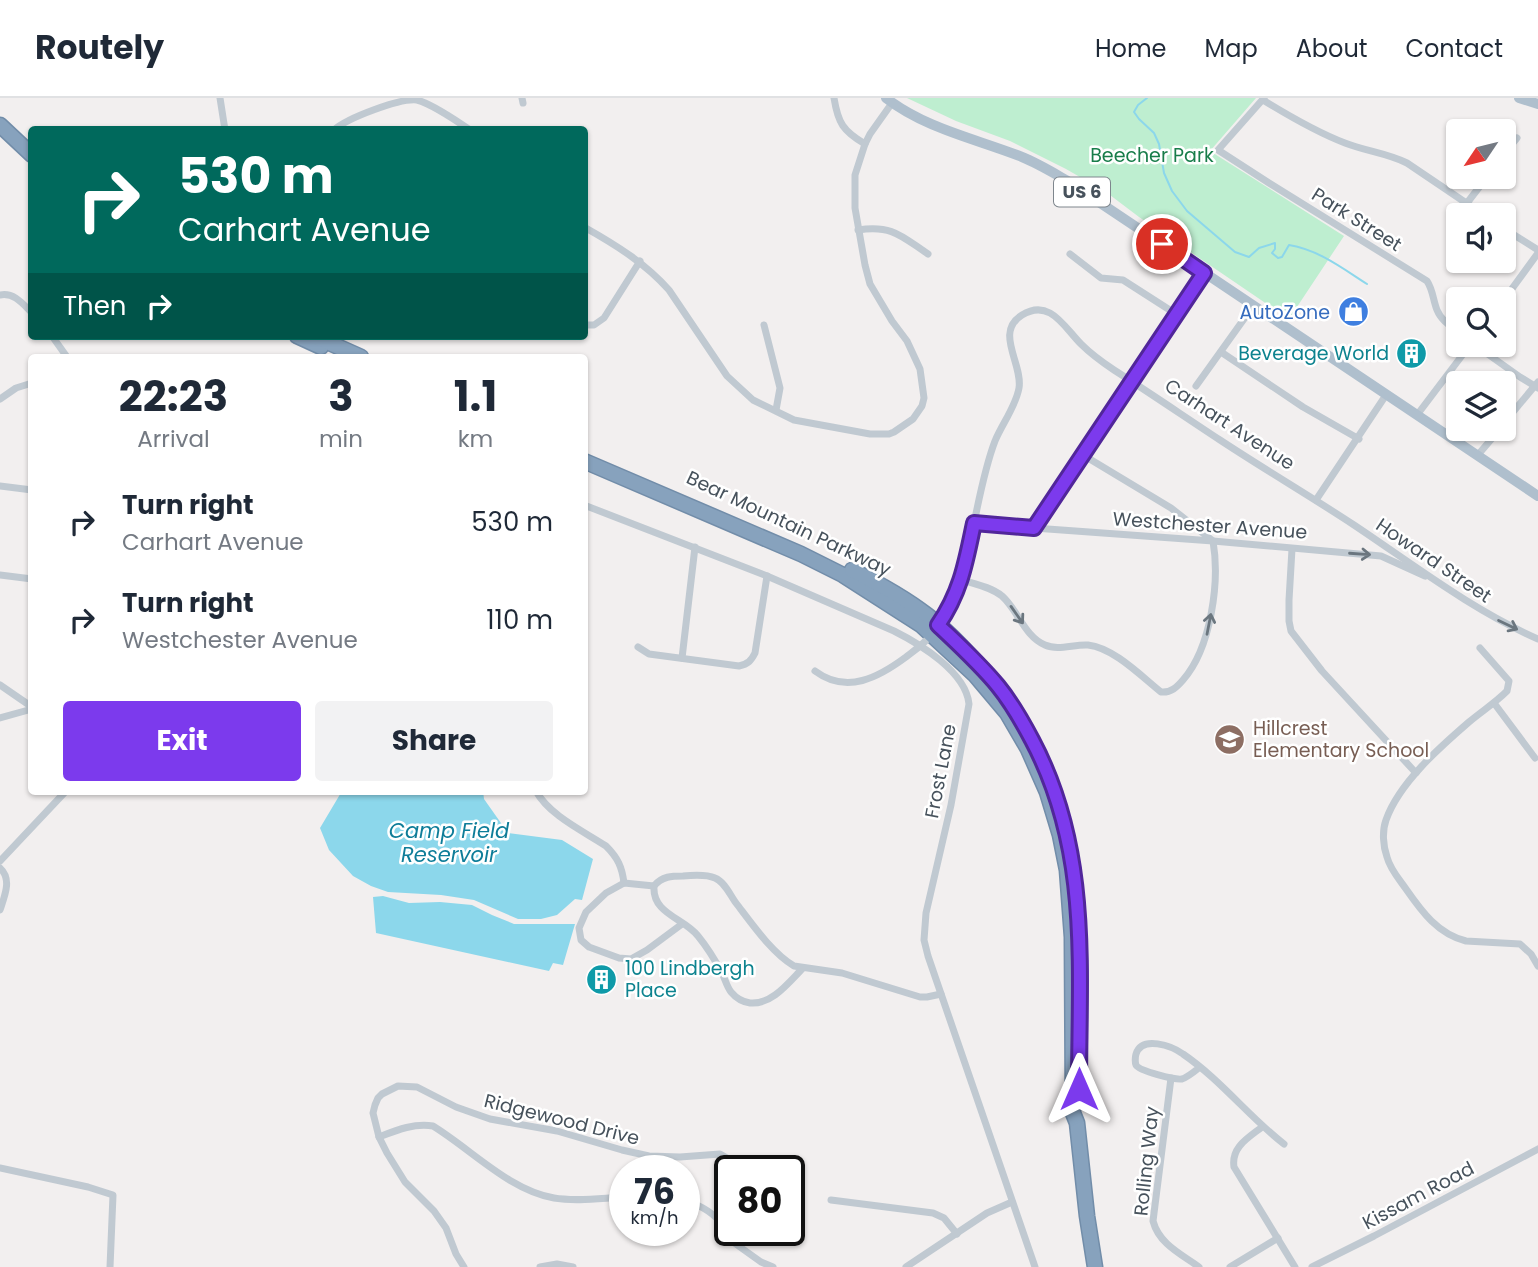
<!DOCTYPE html>
<html lang="en">
<head>
<meta charset="utf-8">
<style>
  :root { --surface:#fff; --page:#f2f2f3; --text:#1f2937; --muted:#747a83; --line:#e0e1e3; --accent:#7c3aed }
  body { margin:0; font-family:Poppins,sans-serif; background:var(--page); color:var(--text); height:100vh; display:flex; flex-direction:column; font-size:26px; white-space:nowrap }
  * { box-sizing:border-box; margin:0 }
  p { font-size:23px; color:var(--muted) }
  .icon { flex:none; width:38px; height:38px; fill:none; stroke:currentColor; stroke-width:2; stroke-linecap:round; stroke-linejoin:round }
  .map { position:relative; flex:1; overflow:hidden }
  .drawer { position:absolute; left:28px; top:256px; width:560px; height:441px; display:flex; flex-direction:column; background:var(--surface); border-radius:7px; box-shadow:0 2px 5px #0004 }
  .drawer>* { flex:none }
  .banner { position:absolute; left:28px; top:28px; width:560px; height:214px; border-radius:7px; box-shadow:0 2px 5px #0004; background:#00695c; color:#fff; overflow:hidden }
  .needle { width:46px; rotate:235deg }
  .controls { position:absolute; left:1446px; top:21px; display:grid; gap:14px }
  .controls a { display:grid; place-items:center; width:70px; height:70px; border-radius:7px; background:var(--surface); box-shadow:0 2px 5px #0004; font-size:35px }
  .speed { position:absolute; left:609px; top:1057px; display:flex; gap:14px; font-size:35px; font-weight:700; text-align:center }
  .speed>* { display:grid; place-content:center; width:91px; height:91px; border-radius:50%; background:var(--surface); box-shadow:0 2px 5px #0004; line-height:1 }
  .speed small { font-size:18px; font-weight:400 }
  .speed .limit { border:4px solid #111; border-radius:10px; background:#fff; color:#111 }
  .pin { position:absolute; display:grid; place-items:center; width:60px; height:60px; color:#fff; margin:-30px; border:4px solid #fff; border-radius:50%; box-shadow:0 2px 7px #0007 }
  .me { position:absolute; width:77px; margin:-38px; rotate:0deg; stroke-linejoin:round; filter:drop-shadow(0 0 5px #0008) }
  .turn { display:flex; align-items:center; gap:24px; height:147px; padding:0 35px; font-size:32px }
  .turn .icon { width:91px; height:91px; stroke-width:2.5 }
  .turn b { display:block; font-size:49px; line-height:60px }
  .then { display:flex; align-items:center; height:66px; padding:0 35px; background:#0003; gap:14px; font-size:26px }
  .eta { display:flex; justify-content:space-evenly; align-items:center; height:119px; text-align:center }
  .eta b { font-size:42px; font-weight:700; line-height:49px }
  .primary-button { display:flex; gap:14px; margin-top:auto; padding:14px 35px }
  .primary-button a { flex:1; height:80px; border-radius:7px; background:var(--accent); color:#fff; font-size:28px; font-weight:700; line-height:80px; text-align:center }
  .primary-button a+a { background:var(--page); color:var(--text) }
  ul { padding:0; list-style:none }
  li { display:flex; align-items:center; gap:21px; height:98px; padding:0 35px }
  li div { flex:1 }
  li b { display:block; font-size:26px }
  li em { font-style:normal }
  header { display:flex; align-items:center; gap:42px; box-sizing:border-box; height:98px; padding:0 35px; background:var(--surface); border-bottom:2px solid var(--line) }
  header strong { font-size:33px }
  nav { display:flex; gap:38px; margin-inline-start:auto; font-size:24px }
  .map>svg:first-child { display:block }
</style>
</head>
<body>
<header>
<strong>Routely</strong>
<nav><a>Home</a><a>Map</a><a>About</a><a>Contact</a></nav>
</header>
<div class="map">
<svg width="1538" height="1169" viewBox="0 0 1538 1169">
  <rect width="100%" height="100%" fill="#f2efef"/>
  <path fill="#beeed0" d="M907,0H1256L1210,53L1344,138L1289,221L1139,119L1106,94L1066,71L1010,43L956,23Z"/>
  <g fill="#8cd7eb">
    <path d="M342,693H483L484,701L508,735L562,742L593,761L582,802L575,801L557,817L541,821H518L474,802L441,797L388,794L371,788L353,778L329,752L320,730Z"/>
    <path d="M383,798L409,805L440,804L472,807L492,817L514,826H575L563,867L553,865L549,873L376,835L373,799Z"/>
  </g>
  <g fill="none" stroke-linecap="round" stroke-linejoin="round">
    <path stroke="#8cd7eb" stroke-width="2" d="M1147,0L1138,7L1134,14L1139,21L1154,35L1159,46L1164,75L1172,93L1187,113L1235,154L1249,159L1259,150L1275,145V151L1272,155L1278,160L1282,159L1289,147C1319,152 1342,170 1367,186"/>
    <defs>
      <g id="highway">
        <path d="M0,27L32,57"/>
        <path d="M297,238L321,249"/>
        <path d="M314,238L361,259"/>
        <path d="M584,363L801,456L843,477L921,527L975,577L1007,615L1028,651L1047,694L1060,737L1067,772L1072,839L1073,1015L1077,1025L1087,1118L1095,1169"/>
        <path d="M852,472C878,485 904,499 927,517C951,535 972,559 992,582"/>
      </g>
    </defs>
    <use href="#highway" stroke="#728da9" stroke-width="17"/>
    <g stroke="#c0c9d1" stroke-width="7">
      <path d="M220,0L225,32"/>
      <path d="M522,0L523,5"/>
      <path d="M834,0C838,25 843,33 865,46"/>
      <path d="M1264,0L1218,52L1269,85L1427,183C1433,192 1433,202 1437,212C1441,222 1450,228 1458,234"/>
      <path d="M1263,2C1289,18 1316,34 1345,45C1365,53 1387,55 1407,65L1484,117"/>
      <path d="M334,32C347,20 400,0 417,2C432,6 457,23 470,32"/>
      <path d="M1503,57L1517,40"/>
      <path d="M1467,105L1487,79"/>
      <path d="M584,129C616,147 645,165 669,192L727,278L753,302L794,322L870,336H889L894,334L913,321L922,308L924,300L920,271L907,243L892,223L870,186L865,167L855,110V77L865,46L870,36L892,5"/>
      <path d="M1503,130L1538,152"/>
      <path d="M858,132C893,127 901,138 928,156"/>
      <path d="M1070,156L1101,180L1123,182L1176,216"/>
      <path d="M0,197C14,194 23,206 32,215"/>
      <path d="M1503,203L1538,155"/>
      <path d="M584,227H594L604,220L640,163"/>
      <path d="M764,227L780,290L776,312"/>
      <path d="M52,238L67,259"/>
      <path d="M1475,247L1520,279L1538,290"/>
      <path d="M1221,254L1303,309L1359,341"/>
      <path d="M1196,288L1254,207"/>
      <path d="M0,301L16,290L32,285"/>
      <path d="M1417,317L1470,247"/>
      <path d="M1503,326L1538,284"/>
      <path d="M1477,358L1500,331"/>
      <path d="M0,388L32,392"/>
      <path d="M1316,402L1386,297"/>
      <path d="M584,407L767,478L894,533C920,546 966,574 969,606L951,707L926,815L924,842L928,858L1035,1169"/>
      <path d="M974,425C980,397 985,369 995,343C1002,326 1016,308 1019,290C1023,266 994,234 1022,217C1050,200 1064,229 1081,246C1091,256 1102,264 1114,272C1150,295 1185,319 1220,342C1264,371 1310,398 1354,427C1414,467 1472,512 1538,541"/>
      <path d="M1034,430L1213,443L1381,458L1425,478"/>
      <path d="M1292,451L1289,502V523L1291,533L1322,573L1416,675"/>
      <path d="M0,477L32,481"/>
      <path d="M962,482C975,486 991,489 1002,498C1018,512 1024,538 1045,547C1058,553 1074,546 1088,547C1114,550 1141,578 1161,594C1171,595 1177,589 1183,582C1211,550 1220,484 1213,443L1171,410L1083,357"/>
      <path d="M638,549L649,556L739,568C748,566 751,563 755,555L767,478"/>
      <path d="M1480,550L1509,583L1507,593C1495,605 1482,613 1469,624C1440,649 1399,685 1386,722C1382,733 1383,748 1387,759C1390,771 1399,781 1406,791C1422,814 1438,836 1466,843L1520,846L1531,856L1538,868"/>
      <path d="M682,560L695,449"/>
      <path d="M815,573C847,597 879,579 906,559C915,552 924,546 931,537"/>
      <path d="M0,587L32,609"/>
      <path d="M1494,605L1535,660"/>
      <path d="M0,620L32,611"/>
      <path d="M536,693C549,717 583,733 606,748C618,760 622,769 624,785"/>
      <path d="M0,763L66,693"/>
      <path d="M0,770C12,781 5,797 0,812"/>
      <path d="M654,788L624,785L606,795L586,814L579,830L581,842L589,849L619,860L631,861L647,852L682,826"/>
      <path d="M803,870C789,884 772,907 750,905C743,904 736,900 731,894C727,889 725,881 722,875C715,862 707,849 698,838C684,820 652,816 654,788C662,778 672,778 683,778C693,777 706,776 715,780C725,784 730,797 736,805C752,826 772,855 794,868L842,875L920,899H927L941,896"/>
      <path d="M1200,969C1195,973 1188,979 1182,981C1175,982 1139,973 1136,967C1135,965 1135,959 1136,956C1142,937 1172,948 1183,956C1221,982 1249,1019 1284,1046"/>
      <path d="M1171,980L1153,1123C1159,1146 1181,1156 1199,1169"/>
      <path d="M1262,1029C1248,1040 1231,1049 1234,1069L1295,1169"/>
      <path d="M379,1039C397,1032 414,1025 433,1028C472,1052 509,1092 554,1100C577,1104 602,1100 625,1099"/>
      <path d="M0,1070L88,1089L113,1097L110,1169"/>
      <path d="M684,1102C700,1107 715,1115 724,1129C727,1134 729,1139 733,1144L761,1164L773,1169"/>
      <path d="M831,1102L933,1115L944,1120L957,1136"/>
      <path d="M464,1169L456,1156L446,1130L434,1113L405,1084L387,1055L379,1039L373,1015L375,1007L378,1000L382,996L398,988L417,989L456,1009L490,1021L557,1033L622,1052L649,1058L680,1059L720,1056L732,1063L739,1073"/>
      <path d="M540,1169L557,1166L573,1169"/>
      <path d="M906,1169L987,1115L1012,1104"/>
      <path d="M1230,1169L1278,1140"/>
      <path d="M1312,1169L1374,1138L1538,1051"/>
    </g>
    <path stroke="#c0cad6" stroke-width="10" d="M934,533L946,516L962,482L974,425L1034,430L1204,175"/>
    <g stroke="#afbfcd" stroke-width="10">
      <path d="M886,0C926,31 977,41 1022,59C1037,65 1052,74 1066,82L1538,398"/>
      <path d="M1519,0L1538,6"/>
    </g>
    <use href="#highway" stroke="#87a2bd" stroke-width="14"/>
  </g>
  <defs><path id="oneway-shaft" d="M-6 0H5M1.5-3L5.5 0L1.5 3" fill="none" stroke-width="1.6" stroke-linecap="round" stroke-linejoin="round" transform="scale(1.75)"/></defs>
  <g stroke="#6b767f">
    <use href="#oneway-shaft" transform="translate(1360 456) rotate(4)"/>
    <use href="#oneway-shaft" transform="translate(1017 517) rotate(55)"/>
    <use href="#oneway-shaft" transform="translate(1209 526) rotate(-79)"/>
    <use href="#oneway-shaft" transform="translate(1508 527) rotate(26)"/>
  </g>
  <g fill="none" stroke-linecap="round" stroke-linejoin="round">
    <defs>
      <path id="route" d="M1079,991C1079,869 1091,753 1032,642C1022,623 1011,604 998,588C980,566 959,547 938,527C961,494 966,463 974,425L1034,430L1204,175L1162,146"/>
    </defs>
    <use href="#route" stroke="#51269a" stroke-width="18"/>
    <use href="#route" stroke="#7c3aed" stroke-width="12"/>
  </g>
  <defs>
    <symbol id="shop-disc" viewBox="-11 -11 22 22"><circle r="9.5" fill="#3f7fe0" stroke="#fff"/><path d="M-5-2.5h2.3a2.7 3.5 0 0 1 5.4 0H5L5.5 6h-11ZM-1.5-2.5h3a1.5 2.3 0 0 0-3 0Z" fill="#fff"/></symbol>
    <symbol id="building-disc" viewBox="-11 -11 22 22"><circle r="9.5" fill="#0f9aa8" stroke="#fff"/><path d="M-4-6H4V6H1V3H-1V6H-4ZM-2.5-4.3h1.7v1.8h-1.7ZM.8-4.3h1.7v1.8H.8ZM-2.5-1h1.7V.8h-1.7ZM.8-1h1.7V.8H.8Z" fill="#fff"/></symbol>
    <symbol id="school-disc" viewBox="-11 -11 22 22"><circle r="9.5" fill="#8d6e63" stroke="#fff"/><path d="M0-5L7-2L0 1L-7-2ZM-4 1L0 2.5L4 1V4Q0 6-4 4Z" fill="#fff"/></symbol>
  </defs>
  <g fill-rule="evenodd">
    <use href="#shop-disc" x="1336" y="196" width="35" height="35"/>
    <use href="#building-disc" x="1394" y="238" width="35" height="35"/>
    <use href="#school-disc" x="1212" y="624" width="35" height="35"/>
    <use href="#building-disc" x="584" y="864" width="35" height="35"/>
  </g>
  <g text-anchor="middle" stroke-width="5" stroke-linejoin="round" paint-order="stroke">
    <rect fill="#fff" stroke="#7e868d" stroke-width="2" x="1054" y="79.5" width="56" height="29" rx="5"/>
    <g font-size="18" font-weight="bold" fill="#47525c">
      <text x="1082" y="100">US 6</text>
    </g>
    <g font-size="19" fill="#187d4a" stroke="#fff">
      <text x="1152" y="64">Beecher Park</text>
    </g>
    <g font-size="19" fill="#47525c" stroke="#fff">
      <text transform="translate(1357 121) rotate(32)" y="7">Park Street</text>
      <text transform="translate(1230 326) rotate(33)" y="7">Carhart Avenue</text>
      <text transform="translate(789 425) rotate(25)" y="7">Bear Mountain Parkway</text>
      <text transform="translate(1210 427) rotate(4)" y="7">Westchester Avenue</text>
      <text transform="translate(1434 462) rotate(34)" y="7">Howard Street</text>
      <text transform="translate(940 673) rotate(-79)" y="7">Frost Lane</text>
      <text transform="translate(562 1021) rotate(14)" y="7">Ridgewood Drive</text>
      <text transform="translate(1146 1063) rotate(-84)" y="7">Rolling Way</text>
      <text transform="translate(1418 1097) rotate(-28)" y="7">Kissam Road</text>
    </g>
    <g font-size="19" fill="#366cbe" stroke="#fff" text-anchor="end">
      <text x="1330" y="221">AutoZone</text>
    </g>
    <g font-size="19" fill="#0d838f" stroke="#fff" text-anchor="end">
      <text x="1389" y="262">Beverage World</text>
      <text x="625" y="877" text-anchor="start">100 Lindbergh<tspan x="625" dy="22">Place</tspan></text>
    </g>
    <g font-size="19" fill="#785e54" stroke="#fff" text-anchor="start">
      <text x="1253" y="637">Hillcrest<tspan x="1253" dy="22">Elementary School</tspan></text>
    </g>
    <g font-size="21" font-style="italic" fill="#0e7d99" stroke="#fff">
      <text x="449" y="740">Camp Field<tspan x="449" dy="24">Reservoir</tspan></text>
    </g>
  </g>
</svg>
<div class="controls">
<a><svg class="needle" viewBox="-14 -14 28 28"><path d="M0-13l5 13h-10z" fill="#e53935"/><path d="M0 13l5-13h-10z" fill="#747a83"/></svg></a>
<a><svg class="icon" aria-label="sound" viewBox="0 0 24 24"><path d="M4 9h4l5-4v14l-5-4H4zM17 9q2 3 0 6"/></svg></a>
<a><svg class="icon" aria-label="search" viewBox="0 0 24 24"><circle cx="10" cy="10" r="6"/><path d="M15 15l6 6"/></svg></a>
<a><svg class="icon" aria-label="layers" viewBox="0 0 24 24"><path d="M12 4l9 5-9 5-9-5zM3 14l9 5 9-5"/></svg></a>
</div>
<div class="speed"><div>76<small>km/h</small></div><div class="limit">80</div></div>
<div class="pin" style="left:1162px;top:146px;background:#d93025"><svg class="icon" aria-label="arrive" viewBox="0 0 24 24"><path d="M6 21V4h12l-3 4 3 4H6"/></svg></div>
<svg class="me" style="left:1079px;top:991px" viewBox="-20 -20 40 40"><path d="M0-17L14 15 0 8-14 15z" fill="#7c3aed" stroke="#fff" stroke-width="4"/></svg>
<div class="banner">
<div class="turn"><svg class="icon" aria-label="right" viewBox="0 0 24 24"><path d="M7 20v-9h11M14 6l5 5-5 5"/></svg><div><b>530 m</b>Carhart Avenue</div></div>
<div class="then">Then<svg class="icon" aria-label="right" viewBox="0 0 24 24"><path d="M7 20v-9h11M14 6l5 5-5 5"/></svg></div>
</div>
<section class="drawer">
<div class="eta">
<div><b>22:23</b><p>Arrival</p></div>
<div><b>3</b><p>min</p></div>
<div><b>1.1</b><p>km</p></div>
</div>
<ul>
<li><svg class="icon" aria-label="right" viewBox="0 0 24 24"><path d="M7 20v-9h11M14 6l5 5-5 5"/></svg><div><b>Turn right</b><p>Carhart Avenue</p></div><em>530 m</em></li>
<li><svg class="icon" aria-label="right" viewBox="0 0 24 24"><path d="M7 20v-9h11M14 6l5 5-5 5"/></svg><div><b>Turn right</b><p>Westchester Avenue</p></div><em>110 m</em></li>
</ul>
<div class="primary-button"><a>Exit</a><a>Share</a></div>
</section>
</div>
</body>
</html>
